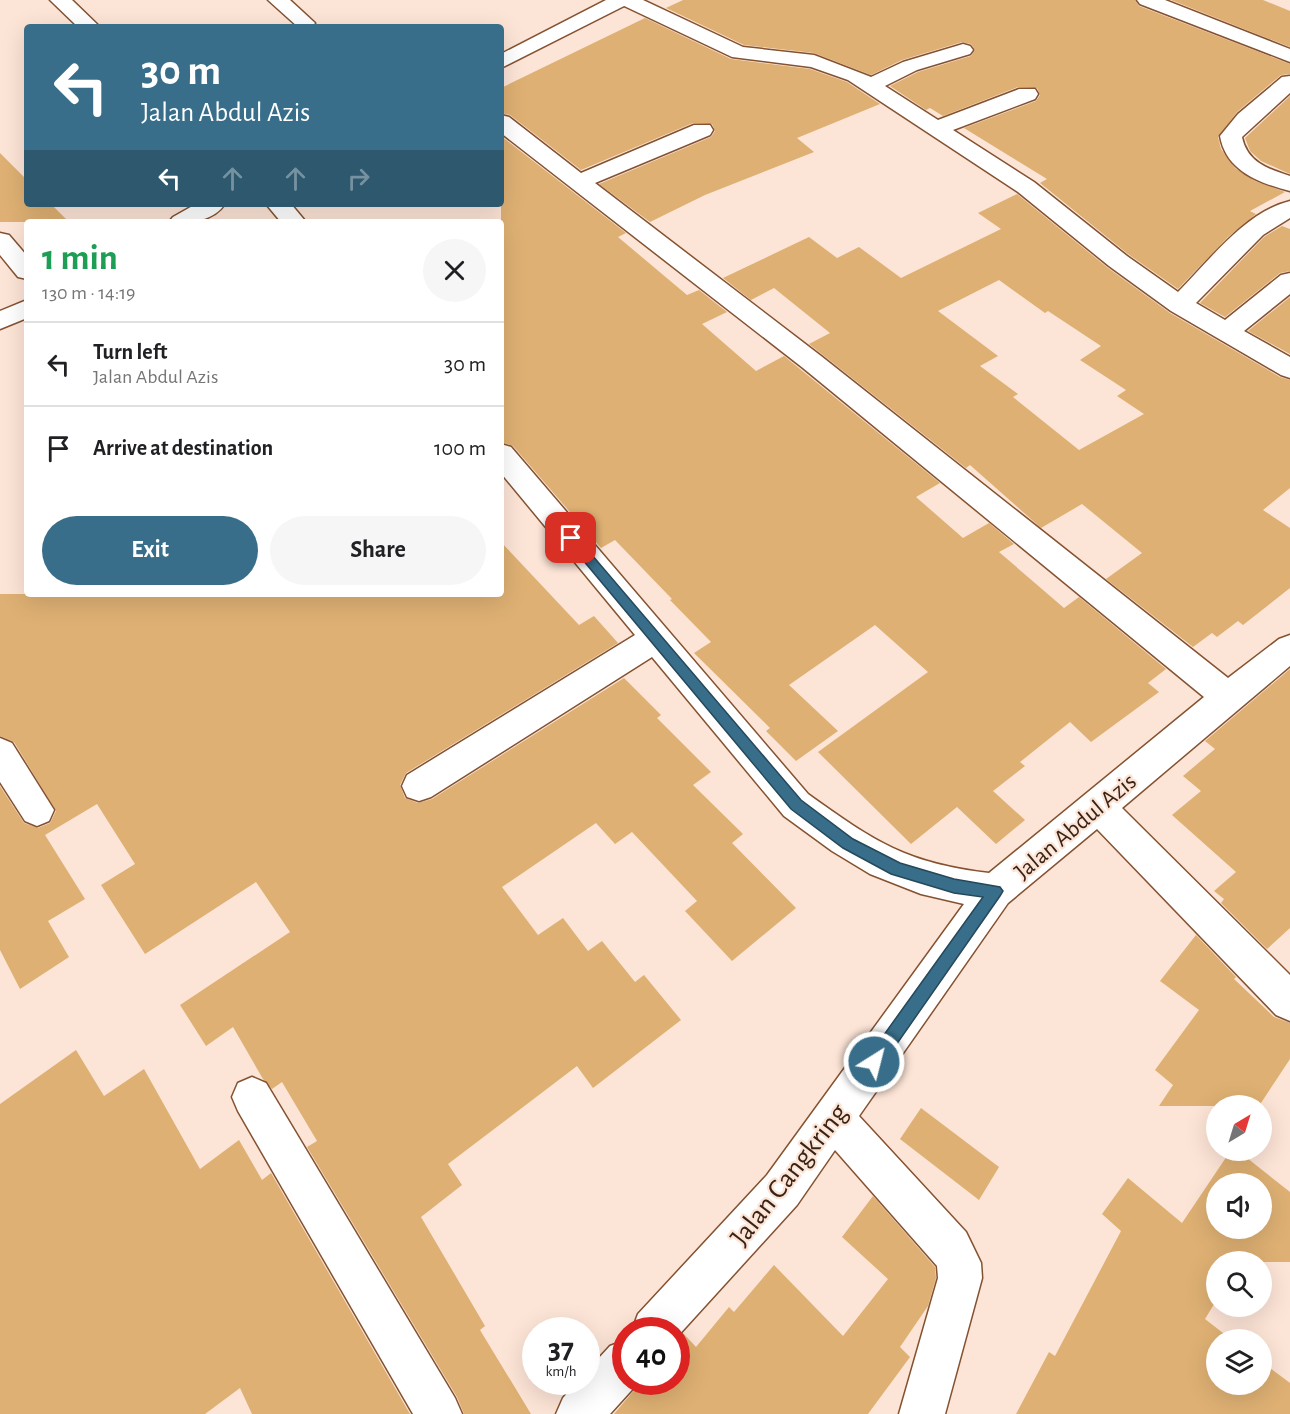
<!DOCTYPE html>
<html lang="en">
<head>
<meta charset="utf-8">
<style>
  :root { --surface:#fff; --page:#f6f6f6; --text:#202124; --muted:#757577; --line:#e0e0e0; --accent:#396e8a }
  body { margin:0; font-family:"Alegreya Sans",sans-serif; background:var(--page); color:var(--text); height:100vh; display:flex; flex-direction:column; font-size:22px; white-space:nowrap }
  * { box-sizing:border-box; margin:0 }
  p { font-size:20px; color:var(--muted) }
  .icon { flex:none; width:33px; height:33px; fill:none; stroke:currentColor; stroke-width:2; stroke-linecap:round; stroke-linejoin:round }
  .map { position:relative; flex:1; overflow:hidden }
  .details { position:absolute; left:24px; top:219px; width:480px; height:378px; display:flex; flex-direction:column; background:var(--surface); border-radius:6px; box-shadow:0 6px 24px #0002 }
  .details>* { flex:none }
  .hud { position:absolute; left:24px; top:24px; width:480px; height:183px; border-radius:6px; box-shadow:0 6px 24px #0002; background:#396e8a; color:#fff; overflow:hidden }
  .needle { width:39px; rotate:38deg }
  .tools { position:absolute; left:1206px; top:1095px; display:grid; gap:12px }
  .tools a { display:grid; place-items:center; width:66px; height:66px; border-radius:50%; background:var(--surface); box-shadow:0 6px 24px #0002; font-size:30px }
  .speed { position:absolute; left:522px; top:1317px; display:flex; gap:12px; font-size:30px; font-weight:700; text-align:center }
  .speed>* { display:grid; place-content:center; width:78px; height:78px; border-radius:50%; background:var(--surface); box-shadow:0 6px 24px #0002; line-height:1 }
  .speed small { font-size:15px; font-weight:400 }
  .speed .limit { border:9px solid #d22; background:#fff; color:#111 }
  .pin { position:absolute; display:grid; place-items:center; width:51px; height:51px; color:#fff; margin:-26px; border-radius:12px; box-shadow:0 3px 9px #0006 }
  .me { position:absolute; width:66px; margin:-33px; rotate:36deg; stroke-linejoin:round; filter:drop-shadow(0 0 4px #0008) }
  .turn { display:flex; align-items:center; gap:21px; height:126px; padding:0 18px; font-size:27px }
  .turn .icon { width:78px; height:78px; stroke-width:2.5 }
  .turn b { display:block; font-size:42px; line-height:51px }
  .lanes { display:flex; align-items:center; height:57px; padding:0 18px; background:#0003; justify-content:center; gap:30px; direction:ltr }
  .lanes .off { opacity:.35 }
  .round { display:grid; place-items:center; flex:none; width:63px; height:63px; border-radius:32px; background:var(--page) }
  .summary { display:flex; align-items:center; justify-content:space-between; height:102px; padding:0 18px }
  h1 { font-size:36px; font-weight:600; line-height:45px; color:#1e9e55 }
  .primary-button { display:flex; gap:12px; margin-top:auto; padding:12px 18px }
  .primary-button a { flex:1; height:69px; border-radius:36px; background:var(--accent); color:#fff; font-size:24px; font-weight:600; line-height:69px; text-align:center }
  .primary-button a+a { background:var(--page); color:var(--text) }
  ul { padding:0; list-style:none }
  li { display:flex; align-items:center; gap:18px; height:84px; padding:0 18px; border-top:2px solid var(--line) }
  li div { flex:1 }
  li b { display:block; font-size:22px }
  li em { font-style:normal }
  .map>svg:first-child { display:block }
</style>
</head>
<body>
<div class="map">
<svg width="1290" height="1414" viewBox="0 0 1290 1414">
  <rect width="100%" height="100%" fill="#fce4d6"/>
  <g fill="#deb073" fill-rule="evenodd">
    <path d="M683,0H1135L1139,6L1290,64V74L1281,75L1237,112L1218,137L1221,149L1235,168L1255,181L1285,192L1250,211L1256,214L1228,237L1178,289L1128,254L1040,183L1047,179L964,128L1036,101L1040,95L1037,88L1018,87L943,116L930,108L926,110L890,86L918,72L971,56L975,50L971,44L962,42L902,60L871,75L814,53L744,45L666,8Z"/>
    <path d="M1171,0H1263L1290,11V47Z"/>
    <path d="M645,18L731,59L810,69L847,82L880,104L797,138L814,152L705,195L650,222L599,184L711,137L715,131L712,124L693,123L581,170L510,115L501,113V88Z"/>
    <path d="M1290,96V174L1261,161L1250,151L1245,138Z"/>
    <path d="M501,136L626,233L618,237L687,295L699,290L727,312L702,324L756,371L784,356L940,483L916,497L963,538L989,523L1014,544L999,552L1064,608L1079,597L1166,669L1148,683L1159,692L1091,742L1070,722L1020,762L1025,766L993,791L1025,820L996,844L957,807L911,844L818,752L928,672L875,625L789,685L838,731L796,761L766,731L770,728L694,653L711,642L670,600L672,599L615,540L601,548L513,446L501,442Z"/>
    <path d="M0,153L27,180V204H51L69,222H0Z"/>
    <path d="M1017,194L1108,268L1170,313L1280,377L1290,380V488L1263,510L1290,528V588L1243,625L1238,621L1217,637L1212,633L1193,647L1106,579L1142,553L1082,504L1041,528L970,465L966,468L809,344L830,333L774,288L751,300L723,278L809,237L837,258L859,247L901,278L1001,229L978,213ZM999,280L1045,313L1048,311L1101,346L1080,360L1126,390L1117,396L1144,414L1079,450L1013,397L1018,394L980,366L998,356L938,311Z"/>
    <path d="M1282,226L1290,229V271L1280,273L1225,317L1200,303L1264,237Z"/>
    <path d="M1290,297V354L1248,331Z"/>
    <path d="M501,542L579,625L594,616L618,643L406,773L400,785L405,798L418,803L432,799L624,678L661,715L657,718L711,772L693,785L743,834L732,843L796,908L732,961L685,911L697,901L632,832L615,844L596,823L502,887L538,935L563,918L588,951L602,941L635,982L644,975L681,1020L593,1088L577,1066L448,1164L462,1185L421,1217L485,1326L480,1330L531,1414H464L457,1397L307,1147L317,1141L282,1082L272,1089L263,1079L233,1027L206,1046L180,1005L290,932L256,882L145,954L101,885L135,864L97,804L45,835L85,899L48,921L69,957L20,989L0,950V786L24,823L38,828L50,823L56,811L14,742L0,736V594H501Z"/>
    <path d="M1290,669V928L1267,949L1221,903L1224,899L1214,891L1236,872L1172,815L1201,791L1183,776L1215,749L1205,741Z"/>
    <path d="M1196,935L1236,977L1234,979L1274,1017L1290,1023V1059L1259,1106H1159L1173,1085L1155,1070L1199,1010L1160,981Z"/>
    <path d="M76,1050L104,1096L144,1069L200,1169L239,1140L262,1180L271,1173L410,1414H252L240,1388L205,1414H0V1104Z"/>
    <path d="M921,1108L999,1167L979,1200L900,1139Z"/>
    <path d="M1231,1150H1237L1290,1192V1262H1216V1301L1205,1319L1232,1340H1216V1384H1262V1362L1290,1383V1414H1016L1049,1352L1055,1356L1121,1231L1102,1214L1128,1178L1182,1223ZM1216,1184H1262V1228H1216Z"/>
    <path d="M873,1196L935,1267L936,1278L928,1306L900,1347L910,1357L868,1414H614L641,1382H676V1340L683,1333L696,1347L729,1307L734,1312L774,1265L843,1336L888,1279L842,1237Z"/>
  </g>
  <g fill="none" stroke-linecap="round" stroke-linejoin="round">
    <defs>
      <g id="minor">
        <path d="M50,0H72L100,27H78Z"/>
        <path d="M268,0H290L315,23L312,27H298Z"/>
        <path d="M617,0H643L743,47L814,55L871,77L903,62L963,44L970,46L973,50L970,54L917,70L885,86L938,120L1019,89H1035L1038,94L1035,99L953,130L1034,182L1127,256L1178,292C1210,260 1245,212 1290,201V218L1263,235L1196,303L1225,320L1281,275L1290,273V294L1244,331L1290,357V378L1281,375L1171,311L1109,266L1018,192L848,80L811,67L732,57L620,4Z"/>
        <path d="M1137,0H1165L1290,49V62L1140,4Z"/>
        <path d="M1290,76V93L1242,137C1247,162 1268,169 1290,176V191C1259,183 1226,171 1220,136L1238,114L1282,77Z"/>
        <path d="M501,115L509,117L581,173L694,125H710L713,130L710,135L595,183L821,356L1228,678L1279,639L1290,635V666L1122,808L1290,975V1021L1276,1015L1097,829L1008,903L859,1116L966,1232L981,1263L982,1278L945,1414H899L938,1278L937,1266L835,1150L797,1205L676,1338V1330H632L638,1314L767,1175L964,904L921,894L870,874L832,851L784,816L652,657L431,797L419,801L407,797L402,786L407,775L635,635L501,473V444L511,447L808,794C875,842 906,863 989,873L1204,697L803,368L501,133Z"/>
        <path d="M266,204H291L306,222H281Z"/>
        <path d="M0,233L9,235L27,256V279L18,277L0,255Z"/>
        <path d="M0,738L12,743L54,810L49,821L37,826L25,821L0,782Z"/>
        <path d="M252,1077L266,1083L455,1398L462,1414H413L238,1111L232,1097L238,1083Z"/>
        <path d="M626,1340V1382H639L610,1414H556L563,1398L577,1382H586V1372L610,1346Z"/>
      </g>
      <g id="major">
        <path d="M606,0H631L628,4L501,68V54Z"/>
        <path d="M196,204H225C212,223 189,222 169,222L173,217Z"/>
        <path d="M27,300V318L0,329V311Z"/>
      </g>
    </defs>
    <use href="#minor" stroke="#845230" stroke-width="3"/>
    <use href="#major" stroke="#845230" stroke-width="3"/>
    <use href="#minor" fill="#fff" fill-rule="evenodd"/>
    <use href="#major" fill="#fff" fill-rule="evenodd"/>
  </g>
  <path fill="#396e8a" stroke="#25485a" stroke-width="1.5" d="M571,533L575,535L801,800L853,839L900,863L954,879L1000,887L1003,891L1000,896L880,1068L874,1071L868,1068L866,1062L868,1057L983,897L954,893L891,874L843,848L791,809L567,541L565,538Z"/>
  <g text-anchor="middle" stroke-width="4.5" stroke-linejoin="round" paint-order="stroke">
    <g font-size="24" fill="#392314" stroke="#fce4d6">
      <text transform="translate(1075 826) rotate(-40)" y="8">Jalan Abdul Azis</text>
    </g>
    <g font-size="28" fill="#392314" stroke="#fce4d6">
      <text transform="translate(788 1174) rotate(-52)" y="10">Jalan Cangkring</text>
    </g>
  </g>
</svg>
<div class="tools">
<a><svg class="needle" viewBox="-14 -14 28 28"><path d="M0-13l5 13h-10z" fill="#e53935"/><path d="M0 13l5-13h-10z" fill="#757577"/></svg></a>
<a><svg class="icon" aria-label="sound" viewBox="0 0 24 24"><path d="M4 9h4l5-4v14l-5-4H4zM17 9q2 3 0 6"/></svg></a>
<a><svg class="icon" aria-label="search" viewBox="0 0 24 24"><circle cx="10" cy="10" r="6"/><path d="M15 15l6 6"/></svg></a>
<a><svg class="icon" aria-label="layers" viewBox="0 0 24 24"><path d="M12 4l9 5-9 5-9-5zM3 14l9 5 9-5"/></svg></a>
</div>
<div class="speed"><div>37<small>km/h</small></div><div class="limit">40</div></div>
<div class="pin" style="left:571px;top:538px;background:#d93025"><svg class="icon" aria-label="arrive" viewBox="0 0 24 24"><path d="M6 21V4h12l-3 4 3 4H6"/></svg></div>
<svg class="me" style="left:874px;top:1062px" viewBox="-20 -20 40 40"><circle r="17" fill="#396e8a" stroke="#fff" stroke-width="3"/><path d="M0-11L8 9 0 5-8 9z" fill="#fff"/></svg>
<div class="hud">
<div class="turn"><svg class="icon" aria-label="left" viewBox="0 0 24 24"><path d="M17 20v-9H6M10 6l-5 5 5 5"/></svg><div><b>30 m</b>Jalan Abdul Azis</div></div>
<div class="lanes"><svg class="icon" aria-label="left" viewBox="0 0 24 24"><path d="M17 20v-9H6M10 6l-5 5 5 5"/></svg><svg class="icon off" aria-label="ahead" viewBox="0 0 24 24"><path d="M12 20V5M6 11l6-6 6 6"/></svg><svg class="icon off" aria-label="ahead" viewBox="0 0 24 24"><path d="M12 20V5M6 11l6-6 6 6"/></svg><svg class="icon off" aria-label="right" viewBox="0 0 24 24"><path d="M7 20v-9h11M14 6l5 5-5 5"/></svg></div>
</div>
<section class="details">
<div class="summary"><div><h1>1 min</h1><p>130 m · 14:19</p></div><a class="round"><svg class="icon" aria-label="close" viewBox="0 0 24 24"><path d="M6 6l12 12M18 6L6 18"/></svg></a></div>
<ul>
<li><svg class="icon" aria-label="left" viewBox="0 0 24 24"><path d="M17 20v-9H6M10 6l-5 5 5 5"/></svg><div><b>Turn left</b><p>Jalan Abdul Azis</p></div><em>30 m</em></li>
<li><svg class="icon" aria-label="arrive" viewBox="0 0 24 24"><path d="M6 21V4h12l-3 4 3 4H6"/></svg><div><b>Arrive at destination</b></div><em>100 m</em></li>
</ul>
<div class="primary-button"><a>Exit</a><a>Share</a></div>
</section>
</div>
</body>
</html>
